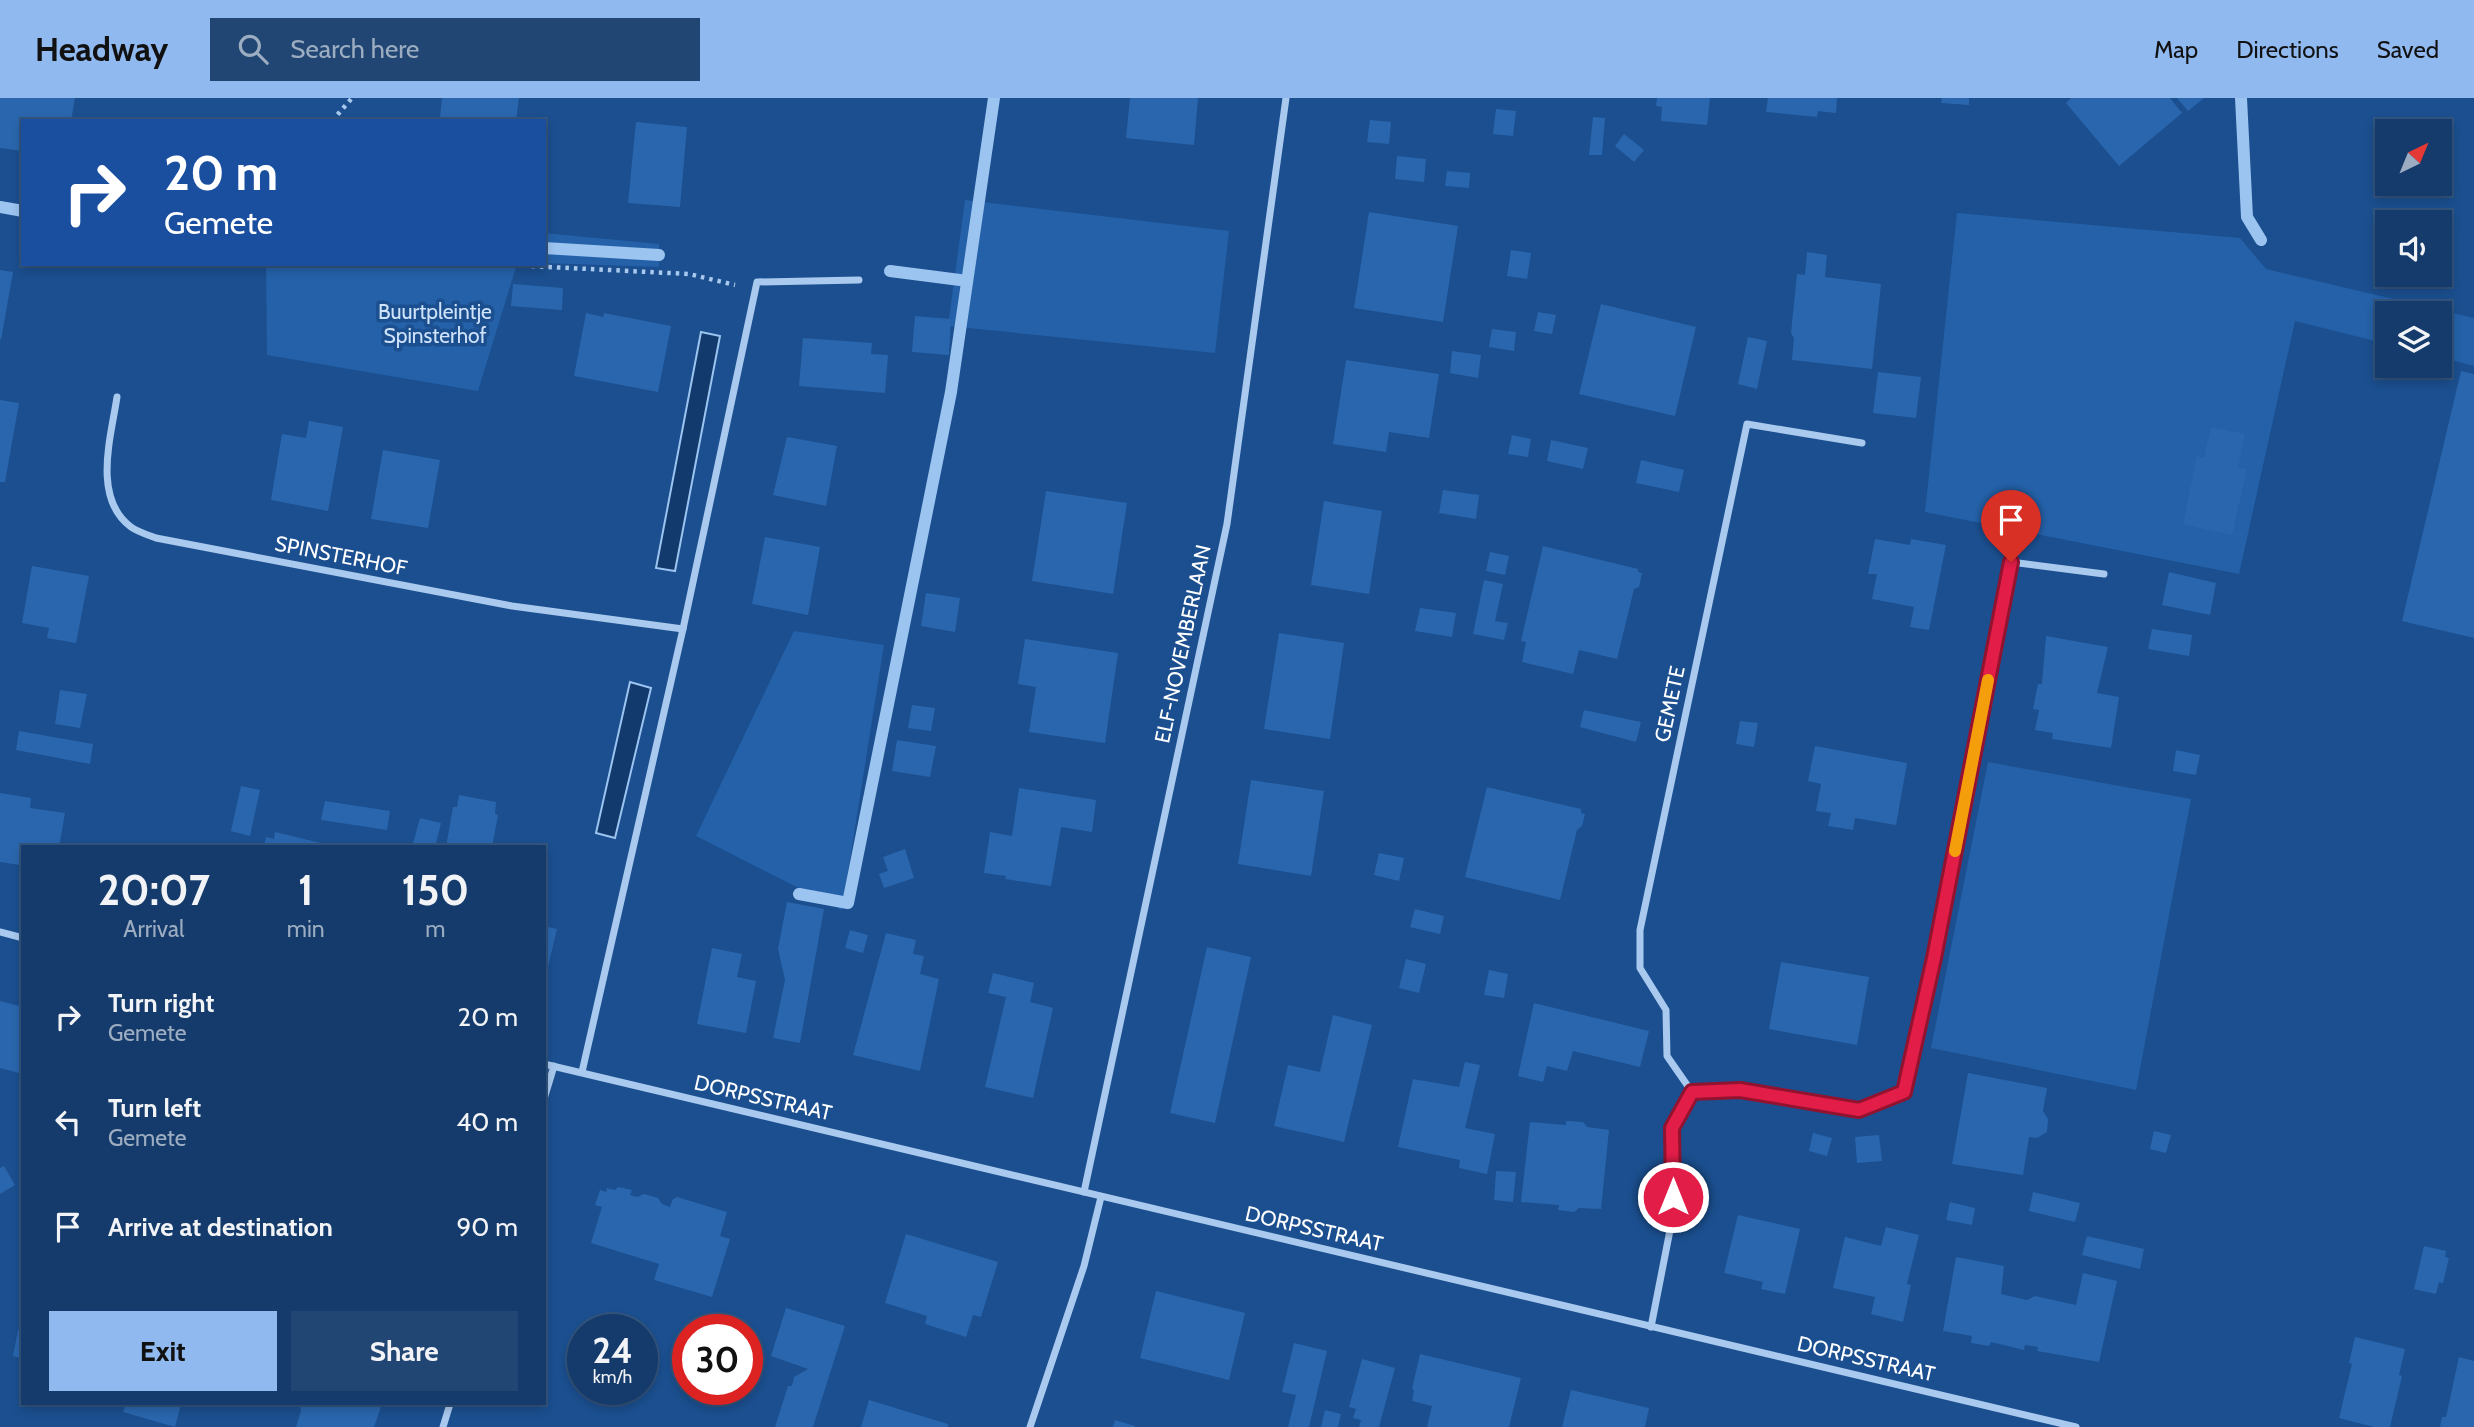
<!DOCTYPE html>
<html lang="en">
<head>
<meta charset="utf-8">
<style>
  :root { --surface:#143b6b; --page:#214673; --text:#f1f3f6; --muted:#9dadc1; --line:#33557e; --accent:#90b9f0 }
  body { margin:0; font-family:Cabin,sans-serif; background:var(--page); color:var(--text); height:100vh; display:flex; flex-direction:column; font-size:26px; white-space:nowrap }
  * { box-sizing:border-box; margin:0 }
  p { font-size:23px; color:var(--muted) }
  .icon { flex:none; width:38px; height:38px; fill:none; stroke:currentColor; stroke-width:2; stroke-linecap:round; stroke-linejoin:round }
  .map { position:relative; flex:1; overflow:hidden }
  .side { position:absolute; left:21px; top:747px; width:525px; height:560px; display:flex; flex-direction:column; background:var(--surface); border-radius:0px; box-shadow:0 4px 10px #0003,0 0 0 2px var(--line) }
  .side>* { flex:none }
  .guide { position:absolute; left:21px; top:21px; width:525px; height:147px; border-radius:0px; box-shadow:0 4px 10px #0003,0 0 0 2px var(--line); background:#1a4fa0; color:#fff; overflow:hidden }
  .needle { width:46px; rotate:43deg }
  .controls { position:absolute; left:2375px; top:21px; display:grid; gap:14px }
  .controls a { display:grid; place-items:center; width:77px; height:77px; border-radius:0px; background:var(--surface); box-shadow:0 4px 10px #0003,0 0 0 2px var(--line); font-size:35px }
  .speed { position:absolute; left:567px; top:1216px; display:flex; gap:14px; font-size:35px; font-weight:700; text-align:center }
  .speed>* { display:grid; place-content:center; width:91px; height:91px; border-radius:50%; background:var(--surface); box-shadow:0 4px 10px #0003,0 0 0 2px var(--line); line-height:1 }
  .speed small { font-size:18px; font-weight:400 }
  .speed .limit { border:10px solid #d22; background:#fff; color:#111 }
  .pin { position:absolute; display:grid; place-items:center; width:60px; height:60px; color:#fff; margin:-72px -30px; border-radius:50% 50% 50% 0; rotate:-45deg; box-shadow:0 0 7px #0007 }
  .pin .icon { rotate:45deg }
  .me { position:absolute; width:77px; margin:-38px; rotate:0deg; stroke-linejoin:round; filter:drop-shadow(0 0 5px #0008) }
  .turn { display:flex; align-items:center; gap:24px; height:147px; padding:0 28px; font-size:32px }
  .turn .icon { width:91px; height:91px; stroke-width:2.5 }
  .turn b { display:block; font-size:49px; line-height:60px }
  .eta { display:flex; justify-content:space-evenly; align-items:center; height:119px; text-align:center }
  .eta b { font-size:42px; font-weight:700; line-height:49px }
  .primary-button { display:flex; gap:14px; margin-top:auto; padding:14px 28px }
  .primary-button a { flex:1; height:80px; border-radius:0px; background:var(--accent); color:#111; font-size:28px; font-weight:700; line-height:80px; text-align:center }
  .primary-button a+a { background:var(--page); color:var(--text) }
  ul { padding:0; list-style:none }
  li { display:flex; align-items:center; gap:21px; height:105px; padding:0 28px }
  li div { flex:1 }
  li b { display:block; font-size:26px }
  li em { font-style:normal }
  header { display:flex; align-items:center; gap:42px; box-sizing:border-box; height:98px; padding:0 35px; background:var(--accent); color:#111 }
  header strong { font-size:33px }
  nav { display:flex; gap:38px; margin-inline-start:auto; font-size:24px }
  .search { width:490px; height:63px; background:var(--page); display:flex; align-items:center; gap:18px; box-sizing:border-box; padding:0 24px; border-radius:0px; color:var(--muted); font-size:26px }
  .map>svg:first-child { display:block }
</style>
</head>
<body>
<header>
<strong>Headway</strong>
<div class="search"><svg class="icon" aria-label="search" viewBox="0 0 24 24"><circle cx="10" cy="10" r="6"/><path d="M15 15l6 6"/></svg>Search here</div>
<nav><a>Map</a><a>Directions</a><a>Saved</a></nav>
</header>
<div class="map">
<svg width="2474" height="1329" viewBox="0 0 2474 1329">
  <rect width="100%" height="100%" fill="#1b4f8f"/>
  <g fill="#2461a8">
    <path d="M965,102L1229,133L1215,255L948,228Z"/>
    <path d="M1957,115L2240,140L2266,171L2474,220V268L2440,259V215H2387V246L2295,223L2239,476L1925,414Z"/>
    <path d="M544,135L659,146V169L544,165Z"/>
    <path d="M266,166H517L478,293L267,257Z"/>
    <path d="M794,533L884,547L842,812L696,738Z"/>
    <path d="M1988,664L2191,701L2136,992L1931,950Z"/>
  </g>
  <g fill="#123a6d" stroke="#9cc4f0" stroke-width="2">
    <path d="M701,234L720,238L675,473L656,470Z"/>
    <path d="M630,584L651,590L615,740L596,735Z"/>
  </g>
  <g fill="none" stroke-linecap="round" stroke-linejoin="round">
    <g stroke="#9cc4f0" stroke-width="12">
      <path d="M2241,0L2247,119L2261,142"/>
      <path d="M0,109L23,113"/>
      <path d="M544,150L659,157"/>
      <path d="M890,173L960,182"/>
      <path d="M799,796L848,805L951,294L994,0"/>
    </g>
  </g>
  <g fill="#2a66ad">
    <path d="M0,0H75L71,23H23V53L0,50Z"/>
    <path d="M442,0H519L516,23H444V20H440Z"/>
    <path d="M1130,0H1198L1194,47L1126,40Z"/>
    <path d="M1657,0H1710L1707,27L1661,23L1662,9L1656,8Z"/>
    <path d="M1768,0H1837L1836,15L1818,13L1817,19L1766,14Z"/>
    <path d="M1942,0H1969V7L1941,5Z"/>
    <path d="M2071,0H2170L2182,15L2119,68L2066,5Z"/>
    <path d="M2177,0H2204L2188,13Z"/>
    <path d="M1496,11L1516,13L1513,38L1493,36Z"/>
    <path d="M1593,19L1605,20L1602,57H1589Z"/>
    <path d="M1370,22L1391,24L1389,46L1367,44Z"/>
    <path d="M636,24L687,29L680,109L628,105Z"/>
    <path d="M1624,36L1644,52L1634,64L1615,48Z"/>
    <path d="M1397,58L1426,61L1424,84L1395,81Z"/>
    <path d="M1447,73L1470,75L1469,90L1445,88Z"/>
    <path d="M1369,114L1458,128L1443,224L1354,210Z"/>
    <path d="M1511,152L1531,155L1527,181L1507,178Z"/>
    <path d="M1807,154L1827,157L1825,179L1881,186L1872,271L1792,262L1794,240L1791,235L1797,176L1805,177Z"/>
    <path d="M0,172L13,174L1,242L0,241Z"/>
    <path d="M513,186L563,190L562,212L511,208Z"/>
    <path d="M1601,206L1696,229L1675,318L1579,296Z"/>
    <path d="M1538,214L1556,217L1552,236L1534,233Z"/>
    <path d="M586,215L603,219L604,215L671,228L658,294L574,278Z"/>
    <path d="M915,218L951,221L949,257L912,254Z"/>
    <path d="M1492,231L1516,234L1514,253L1489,249Z"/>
    <path d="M1748,239L1767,243L1757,291L1738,286Z"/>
    <path d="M803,240L872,245L871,256L888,257L885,295L799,288Z"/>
    <path d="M1452,253L1481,257L1478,280L1450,275Z"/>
    <path d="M1346,262L1439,276L1429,340L1389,334L1386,354L1333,346Z"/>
    <path d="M2461,273L2474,276V540L2402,523Z"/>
    <path d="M1878,274L1921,279L1916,320L1873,315Z"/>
    <path d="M0,302L19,305L5,384H0Z"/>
    <path d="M309,323L343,329L328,413L271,402L282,336L306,340Z"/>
    <path d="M2211,329L2245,336L2238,370L2247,371L2232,437L2183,426L2197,358L2204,360Z"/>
    <path d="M1512,337L1531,341L1528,359L1508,356Z"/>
    <path d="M787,339L837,348L826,408L773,397Z"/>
    <path d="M1551,342L1588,350L1583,371L1547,363Z"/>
    <path d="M383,352L440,362L428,430L371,421Z"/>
    <path d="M1641,362L1684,372L1679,394L1636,385Z"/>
    <path d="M1443,392L1479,397L1476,421L1439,415Z"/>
    <path d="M1046,393L1127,405L1113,496L1032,483Z"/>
    <path d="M1324,403L1382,413L1369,496L1311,487Z"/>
    <path d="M765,439L820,449L808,517L752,506Z"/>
    <path d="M1875,441L1910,447L1911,441L1946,447L1929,532L1910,529L1914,509L1872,501L1877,476H1868Z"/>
    <path d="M1543,448L1638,471V474L1642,475L1639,489L1634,491L1617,561L1579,552L1573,576L1522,564L1526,544L1521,543Z"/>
    <path d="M1490,454L1509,458L1505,477L1486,473Z"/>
    <path d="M32,468L89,478L76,545L47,540L49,530L22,525Z"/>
    <path d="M2169,474L2216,485L2210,517L2162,507Z"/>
    <path d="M1484,482L1503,486L1495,523L1508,525L1504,542L1473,536Z"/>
    <path d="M926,495L960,500L955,534L921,528Z"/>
    <path d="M1420,510L1456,515L1452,539L1415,533Z"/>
    <path d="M2152,531L2192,537L2189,558L2148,551Z"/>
    <path d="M1279,535L1344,545L1330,641L1264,631Z"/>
    <path d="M2046,538L2108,549L2097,595L2119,599L2111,650L2052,641L2053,635L2035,632L2039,612L2033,611L2038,586H2042Z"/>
    <path d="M1025,541L1118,555L1105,645L1029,634L1036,589L1018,586Z"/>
    <path d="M60,592L87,596L80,630L55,626Z"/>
    <path d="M912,607L935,610L931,633L908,630Z"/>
    <path d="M1584,612L1641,624L1636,644L1580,629Z"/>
    <path d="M1740,623L1758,625L1754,649L1736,646Z"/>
    <path d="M19,633L93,646L90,666L16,652Z"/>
    <path d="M897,642L936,648L930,679L892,673Z"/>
    <path d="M1815,648L1907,665L1896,727L1855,720L1853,732L1828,728L1831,715L1816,713L1821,686L1808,683Z"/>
    <path d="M2176,652L2200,657L2196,677L2173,673Z"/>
    <path d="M1251,682L1324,693L1311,778L1238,766Z"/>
    <path d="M241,688L260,692L250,738L231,733Z"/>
    <path d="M1487,689L1581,711V715L1585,716L1582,728L1577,732L1560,802L1465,779Z"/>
    <path d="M1019,690L1096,702L1092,734L1061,729L1051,788L1005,781L1006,778L984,775L990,734L1012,738Z"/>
    <path d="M0,695L31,700L30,710L65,715L59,749H23L20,767L0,764Z"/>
    <path d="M459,697L496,704L495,716L498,717L492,749H446L453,709H457Z"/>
    <path d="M325,703L390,713L387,732L321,722Z"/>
    <path d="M420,720L441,725L435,749H412Z"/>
    <path d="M275,734L333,748V749H264L266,739L274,741Z"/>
    <path d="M905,751L914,780L884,790L879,776L888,773L883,759Z"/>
    <path d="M1379,755L1404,760L1399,783L1374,777Z"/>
    <path d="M787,804L824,811L800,945L773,940L785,882L778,851Z"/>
    <path d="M1415,811L1444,818L1440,836L1410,829Z"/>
    <path d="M544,828L557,831L545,881H544Z"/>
    <path d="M850,832L868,837L863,855L845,850Z"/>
    <path d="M886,835L916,842L913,856L924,858L920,876L939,881L920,973L853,957Z"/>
    <path d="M1207,849L1251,859L1215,1025L1170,1015Z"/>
    <path d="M712,850L742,856L737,879L756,883L746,935L697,926Z"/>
    <path d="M1406,861L1426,866L1419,895L1399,890Z"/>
    <path d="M1781,864L1869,879L1857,947L1769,931Z"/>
    <path d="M1489,872L1508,876L1504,900L1484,897Z"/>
    <path d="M993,875L1034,885L1030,904L1053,910L1033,1000L985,989L1006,899L988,895Z"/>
    <path d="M0,903L23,909V976L0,970Z"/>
    <path d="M1534,905L1649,933L1640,969L1573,953L1567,973L1547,968L1543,984L1518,978Z"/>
    <path d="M1333,917L1372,927L1344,1044L1274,1028L1288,967L1320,974Z"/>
    <path d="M1465,964L1480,967L1465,1030L1495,1036L1487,1076L1459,1070L1460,1062L1398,1049L1413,981L1459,989Z"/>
    <path d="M1968,975L2047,990L2043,1013L2048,1021L2047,1034L2037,1040L2029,1039L2023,1077L1952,1066Z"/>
    <path d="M1566,1023L1583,1024L1587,1029L1609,1032L1601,1111L1579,1110L1574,1114L1558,1112L1559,1107L1521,1104L1530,1024L1566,1027Z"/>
    <path d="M2154,1033L2171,1037L2166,1055L2150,1051Z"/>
    <path d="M1813,1035L1832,1040L1827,1058L1809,1053Z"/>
    <path d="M1879,1037L1882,1063L1857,1065L1855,1039Z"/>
    <path d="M4,1068L15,1087L0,1096V1070Z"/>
    <path d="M1496,1073L1516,1074L1513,1104L1494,1102Z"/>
    <path d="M618,1089L632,1092L630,1097L637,1099L644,1096L658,1100L662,1106L670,1109L673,1101L677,1099L727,1114L720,1138L730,1141L712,1199L654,1182L659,1166L591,1145L602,1109L595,1107L600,1092L606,1094L607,1090L615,1092Z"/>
    <path d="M2033,1094L2080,1105L2075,1124L2029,1113Z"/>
    <path d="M1950,1104L1975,1110L1972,1127L1946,1122Z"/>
    <path d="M1738,1117L1800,1131L1785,1196L1761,1191L1763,1184L1724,1175Z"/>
    <path d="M1886,1129L1919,1137L1907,1186L1911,1187L1903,1224L1871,1216L1875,1199L1833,1190L1845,1139L1881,1148Z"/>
    <path d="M906,1136L998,1164L981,1219L973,1217L966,1239L925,1226L927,1218L885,1205Z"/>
    <path d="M2087,1138L2144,1151L2140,1171L2082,1157Z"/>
    <path d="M2424,1148L2446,1153L2445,1159L2449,1160L2443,1185L2439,1184L2436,1196L2414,1191Z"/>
    <path d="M1956,1159L2004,1168L2001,1196L2027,1202L2035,1198L2076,1207L2083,1175L2117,1183L2099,1264L2037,1253L2038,1249L2025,1247L2024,1252L1991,1244L1989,1248L1971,1245L1972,1238L1943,1233Z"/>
    <path d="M1156,1193L1245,1215L1229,1282L1140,1260Z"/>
    <path d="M786,1210L845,1228L813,1329H775L788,1288H792L794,1279L808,1271L771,1258Z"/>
    <path d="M23,1230V1261L13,1258L18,1232Z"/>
    <path d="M2355,1239L2405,1251L2399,1277L2402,1278L2390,1329H2374L2339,1320L2352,1266L2349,1265Z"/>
    <path d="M1294,1245L1327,1253L1309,1329H1288L1296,1297L1282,1294Z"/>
    <path d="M1420,1256L1521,1280L1509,1329H1427L1432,1308L1412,1303L1414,1292L1412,1291Z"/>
    <path d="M2459,1259L2474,1263V1329H2440L2442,1319H2446Z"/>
    <path d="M1362,1261L1395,1270L1379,1329H1359L1361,1322L1353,1320L1356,1311L1349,1309Z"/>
    <path d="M1571,1292L1649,1310L1645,1329H1562Z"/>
    <path d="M869,1302L948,1326V1329H861Z"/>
    <path d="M126,1306H181L175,1329L123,1314Z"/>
    <path d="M300,1306H382L374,1329H296L301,1313Z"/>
    <path d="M1325,1312L1341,1316L1338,1329H1321Z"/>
    <path d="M1115,1322L1135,1328V1329H1113Z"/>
  </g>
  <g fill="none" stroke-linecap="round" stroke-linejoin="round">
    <g stroke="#a9c9ee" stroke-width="4.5" stroke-dasharray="3.5 5" stroke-linecap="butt">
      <path d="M332,23L352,0"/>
      <path d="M489,166L689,176L735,187"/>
    </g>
    <g stroke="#a9c9ee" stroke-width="7">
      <path d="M117,299C111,339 92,400 131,429C138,434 148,437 156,440L512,508L683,531"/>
      <path d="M0,834L23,840"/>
      <path d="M544,966L2076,1329"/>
      <path d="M582,974L683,531L757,184L859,182"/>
      <path d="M1692,994L1667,958L1666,912L1640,870V832L1747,326L1862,345"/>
      <path d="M544,1001L554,968"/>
      <path d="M1084,1094L1227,426L1286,0"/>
      <path d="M1651,1229L1672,1122V1030L1692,994L1740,992L1859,1012L1904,994L1934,860L2011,464L2104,476"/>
      <path d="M443,1329L450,1306"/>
      <path d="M1030,1329L1084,1168L1101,1099"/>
    </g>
  </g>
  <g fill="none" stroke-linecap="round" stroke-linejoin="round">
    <defs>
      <path id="route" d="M1673,1099L1672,1030L1692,994L1740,992L1859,1012L1904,994L1934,860L2011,464"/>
    </defs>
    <use href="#route" stroke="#92132f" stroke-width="18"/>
    <use href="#route" stroke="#e11d48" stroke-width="12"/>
    <path stroke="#f59e0b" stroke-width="12" d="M1955,753L1988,582"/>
  </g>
  <g text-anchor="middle" stroke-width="7" stroke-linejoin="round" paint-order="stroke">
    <g font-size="21" fill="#cfe3fa" stroke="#1b4f8f">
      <text x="435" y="221">Buurtpleintje<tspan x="435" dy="24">Spinsterhof</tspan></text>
    </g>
    <g font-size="21" fill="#fff" stroke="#1b4f8f">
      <text transform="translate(341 458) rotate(11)" y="7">SPINSTERHOF</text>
      <text transform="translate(1183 546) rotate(-78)" y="7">ELF-NOVEMBERLAAN</text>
      <text transform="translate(1670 606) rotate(-78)" y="7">GEMETE</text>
      <text transform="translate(763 1000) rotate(13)" y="7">DORPSSTRAAT</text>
      <text transform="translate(1314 1131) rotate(13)" y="7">DORPSSTRAAT</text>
      <text transform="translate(1866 1261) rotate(13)" y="7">DORPSSTRAAT</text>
    </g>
  </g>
</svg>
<div class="controls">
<a><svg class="needle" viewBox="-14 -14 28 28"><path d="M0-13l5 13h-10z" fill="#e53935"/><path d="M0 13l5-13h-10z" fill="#9dadc1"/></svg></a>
<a><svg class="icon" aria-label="sound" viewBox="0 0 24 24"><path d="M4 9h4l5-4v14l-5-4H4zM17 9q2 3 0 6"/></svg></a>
<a><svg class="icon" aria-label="layers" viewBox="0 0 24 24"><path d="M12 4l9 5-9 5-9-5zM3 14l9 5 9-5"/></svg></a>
</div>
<div class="speed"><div>24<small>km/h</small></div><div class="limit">30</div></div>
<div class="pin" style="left:2011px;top:464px;background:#d93025"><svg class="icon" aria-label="arrive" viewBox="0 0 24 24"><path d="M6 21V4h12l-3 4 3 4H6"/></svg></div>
<svg class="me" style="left:1673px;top:1099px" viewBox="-20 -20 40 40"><circle r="17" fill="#e11d48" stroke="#fff" stroke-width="3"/><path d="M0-11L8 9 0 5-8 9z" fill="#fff"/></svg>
<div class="guide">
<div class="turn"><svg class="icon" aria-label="right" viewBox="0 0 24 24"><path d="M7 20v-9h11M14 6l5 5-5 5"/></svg><div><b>20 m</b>Gemete</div></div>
</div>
<section class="side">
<div class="eta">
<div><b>20:07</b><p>Arrival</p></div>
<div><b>1</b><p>min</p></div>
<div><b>150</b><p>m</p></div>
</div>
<ul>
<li><svg class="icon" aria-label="right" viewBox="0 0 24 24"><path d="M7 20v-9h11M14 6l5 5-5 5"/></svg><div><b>Turn right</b><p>Gemete</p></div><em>20 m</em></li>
<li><svg class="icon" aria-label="left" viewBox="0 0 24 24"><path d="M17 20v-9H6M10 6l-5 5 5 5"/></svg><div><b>Turn left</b><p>Gemete</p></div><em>40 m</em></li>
<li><svg class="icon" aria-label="arrive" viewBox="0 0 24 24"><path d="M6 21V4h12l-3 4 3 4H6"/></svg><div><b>Arrive at destination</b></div><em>90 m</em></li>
</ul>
<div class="primary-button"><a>Exit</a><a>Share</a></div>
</section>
</div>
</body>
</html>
